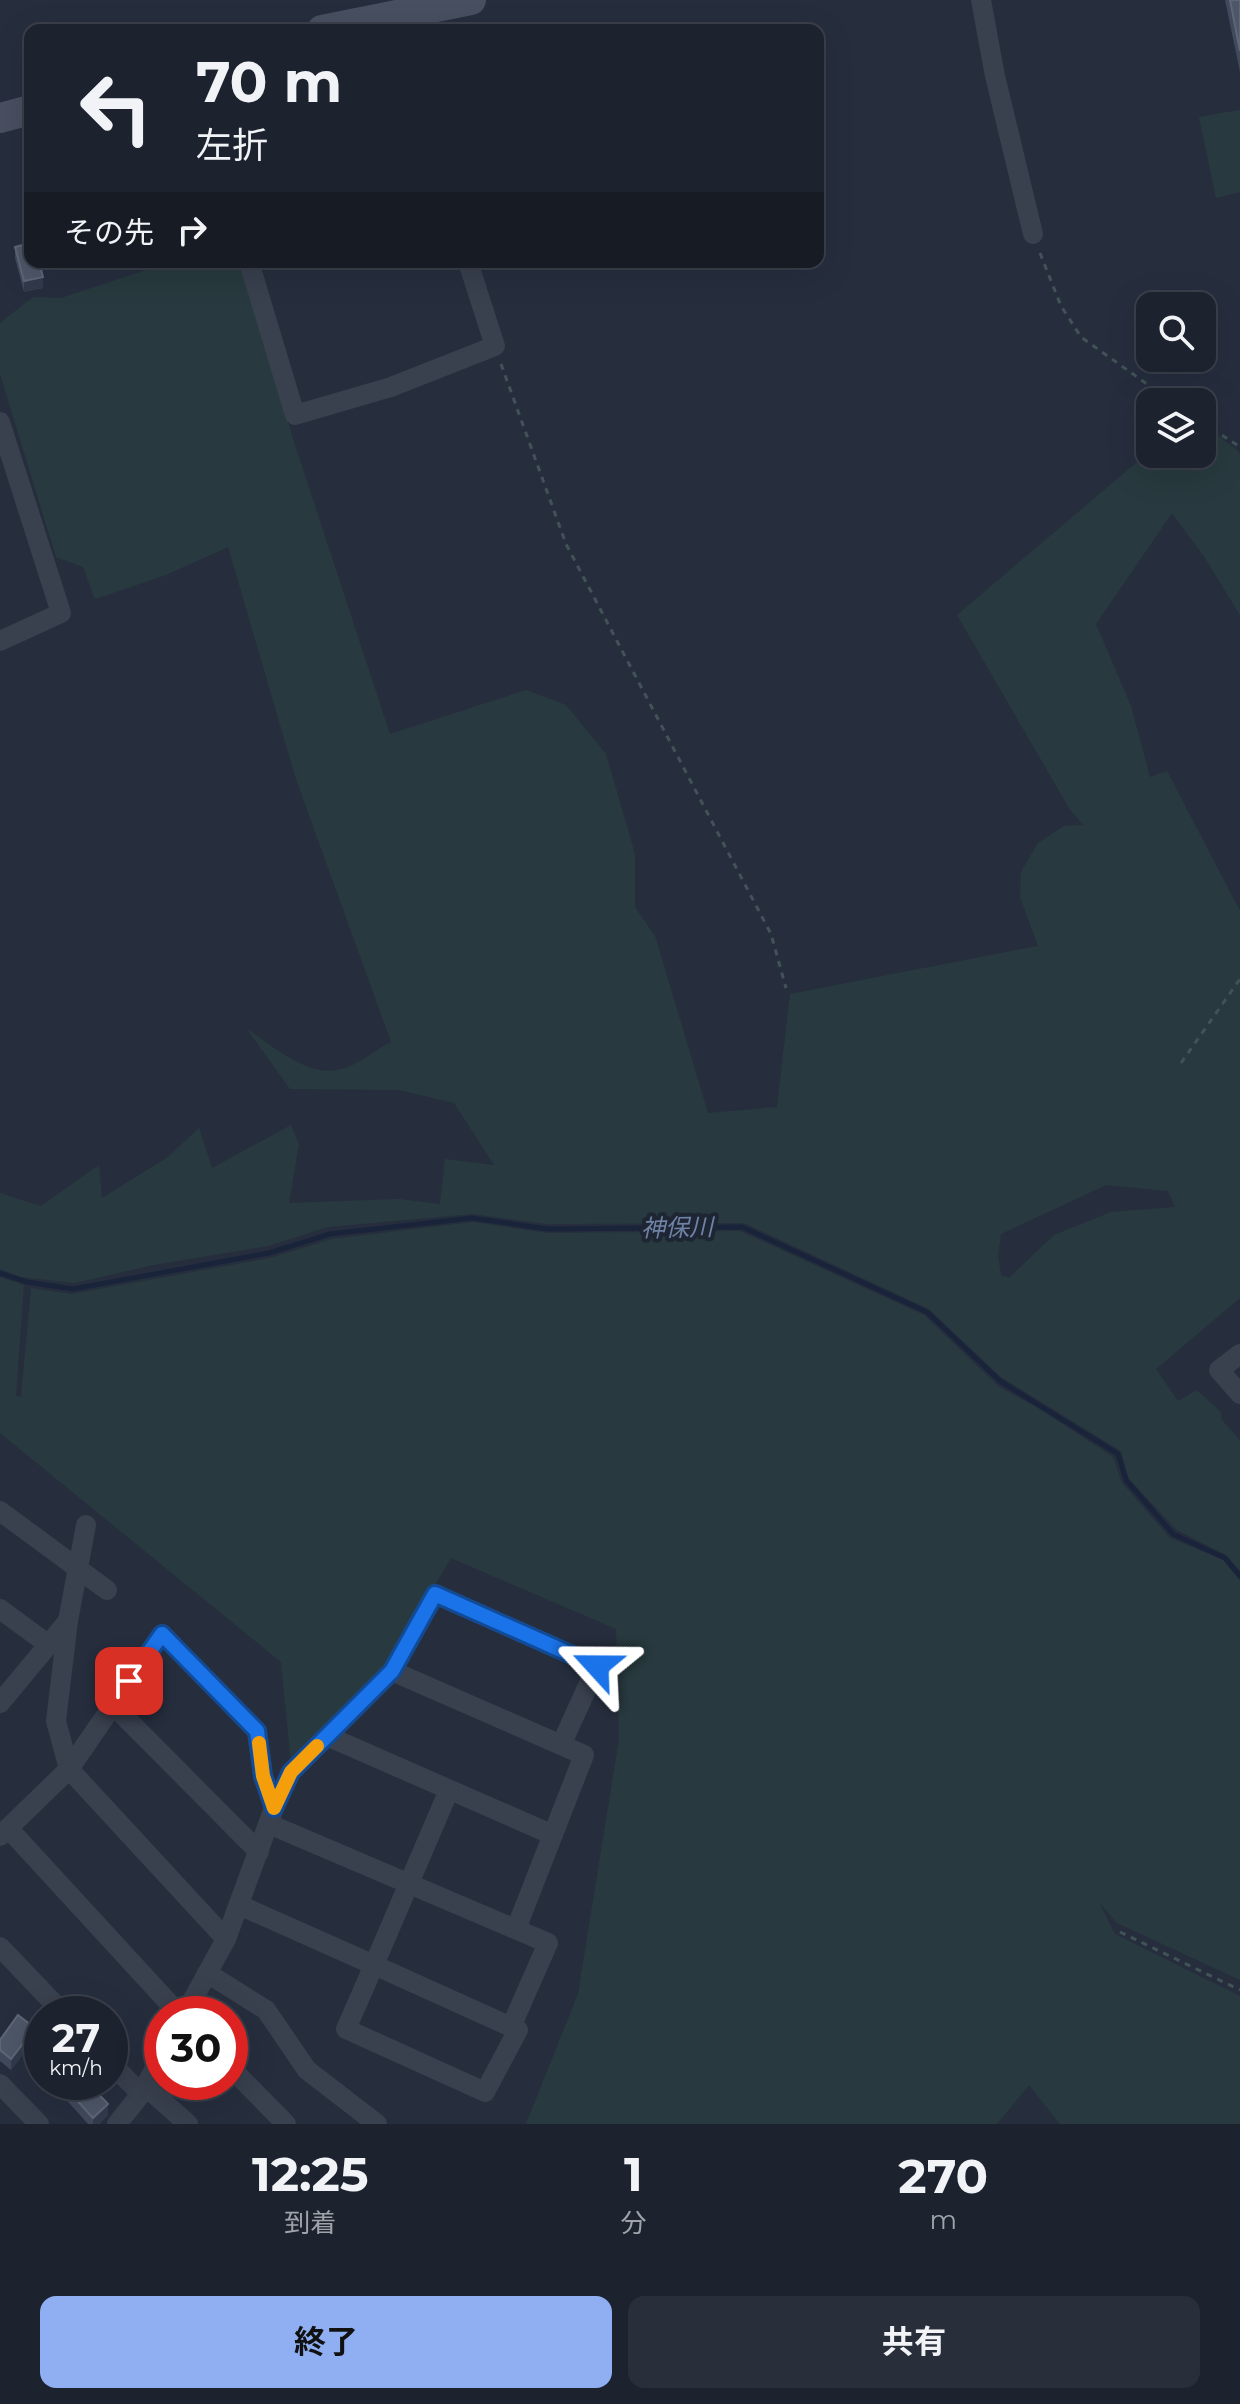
<!DOCTYPE html>
<html lang="ja">
<head>
<meta charset="utf-8">
<style>
  :root { --surface:#1c222e; --page:#292f3a; --text:#f1f3f6; --muted:#a0a4aa; --line:#3a3f4a; --accent:#90aff3 }
  body { margin:0; font-family:Montserrat,"Noto Sans JP",sans-serif; background:var(--page); color:var(--text); height:100vh; display:flex; flex-direction:column; font-size:30px; white-space:nowrap }
  * { box-sizing:border-box; margin:0 }
  p { font-size:26px; color:var(--muted) }
  .icon { flex:none; width:44px; height:44px; fill:none; stroke:currentColor; stroke-width:2; stroke-linecap:round; stroke-linejoin:round }
  .map { position:relative; height:2124px; overflow:hidden }
  .side { display:flex; flex-direction:column; background:var(--surface); flex:1 }
  .side>* { flex:none }
  .guide { position:absolute; left:24px; top:24px; width:800px; height:244px; border-radius:16px; box-shadow:0 8px 32px #0002,0 0 0 2px var(--line); background:#1c222e; color:var(--text); overflow:hidden }
  .controls { position:absolute; left:1136px; top:292px; display:grid; gap:16px }
  .controls a { display:grid; place-items:center; width:80px; height:80px; border-radius:16px; background:var(--surface); box-shadow:0 8px 32px #0002,0 0 0 2px var(--line); font-size:40px }
  .speed { position:absolute; left:24px; top:1996px; display:flex; gap:16px; font-size:40px; font-weight:700; text-align:center }
  .speed>* { display:grid; place-content:center; width:104px; height:104px; border-radius:50%; background:var(--surface); box-shadow:0 8px 32px #0002,0 0 0 2px var(--line); line-height:1 }
  .speed small { font-size:20px; font-weight:400 }
  .speed .limit { border:12px solid #d22; background:#fff; color:#111 }
  .pin { position:absolute; display:grid; place-items:center; width:68px; height:68px; color:#fff; margin:-34px; border-radius:16px; box-shadow:0 4px 12px #0006 }
  .me { position:absolute; width:88px; margin:-44px; rotate:294deg; stroke-linejoin:round; filter:drop-shadow(0 0 6px #0008) }
  .turn { display:flex; align-items:center; gap:28px; height:168px; padding:0 40px; font-size:36px }
  .turn .icon { width:104px; height:104px; stroke-width:2.5 }
  .turn b { display:block; font-size:56px; line-height:68px }
  .then { display:flex; align-items:center; height:76px; padding:0 40px; background:#0003; gap:16px; font-size:30px }
  .eta { display:flex; justify-content:space-evenly; align-items:center; height:136px; text-align:center }
  .eta b { font-size:48px; font-weight:700; line-height:56px }
  .cta { display:flex; gap:16px; margin-top:auto; padding:16px 40px }
  .cta a { flex:1; height:92px; border-radius:16px; background:var(--accent); color:#111; font-size:32px; font-weight:700; line-height:92px; text-align:center }
  .cta a+a { background:var(--page); color:var(--text) }
  .map>svg:first-child { display:block }
</style>
</head>
<body>
<div class="map">
<svg width="1240" height="2124" viewBox="0 0 1240 2124">
  <rect width="100%" height="100%" fill="#262e3e"/>
  <g fill="#283a3f" fill-rule="evenodd">
    <path d="M1240,110V192L1216,198L1199,117Z"/>
    <path d="M144,262H240L294,442L390,734L526,690L566,705L606,754L635,854V907L655,936L708,1113L777,1107L790,994L1038,946L1020,897L1021,872L1038,843L1064,826L1083,825L1069,808L957,615L1150,451V454H1202V423L1237,450L1240,454V615L1205,558L1172,513L1096,624L1131,706L1150,777L1167,771L1240,911V1298L1156,1369L1178,1401L1197,1390L1221,1412V1419L1240,1440V1571L1226,1555L1177,1530L1129,1479L1121,1451L1001,1377L929,1309L744,1223L547,1224L472,1214L328,1227L268,1246L153,1265L75,1283L21,1277L0,1269V1193L41,1206L99,1165L102,1198L168,1157L199,1128L212,1168L291,1125L299,1144L289,1203L399,1199L440,1204L445,1159L494,1165L454,1103L399,1090L290,1089L247,1029C276,1048 312,1082 348,1067C363,1061 377,1049 391,1042L296,779L228,547L166,575L95,599L83,567L56,557L0,374V323L33,297L61,298L146,270ZM1106,1185L1168,1191L1175,1207L1111,1212L1054,1235L1009,1278L1001,1275L998,1255L1001,1234Z"/>
    <path d="M473,1222L547,1233L740,1231L924,1315L999,1387L1038,1408L1113,1457L1122,1483L1170,1538L1223,1560L1240,1581V1980L1117,1923L1099,1902L1115,1934L1240,1996V2124H1060L1029,2085L997,2124H526L578,1994L619,1739L616,1629L451,1558L382,1675L291,1763L281,1662L0,1433V1277L24,1285L16,1396L21,1397L31,1288L72,1294L270,1258L332,1239Z"/>
  </g>
  <g fill="none" stroke-linecap="round" stroke-linejoin="round">
    <path stroke="#19243b" stroke-width="5" d="M0,1273L27,1282L73,1289L269,1253L330,1234L472,1218L548,1229L742,1227L927,1312L1000,1381L1118,1454L1126,1480L1173,1534L1225,1558L1240,1576"/>
    <g stroke="#415357" stroke-width="3" stroke-dasharray="6 6" stroke-linecap="butt">
      <path d="M1040,253L1061,306L1081,337L1172,402"/>
      <path d="M501,364L566,544L771,934L786,988"/>
      <path d="M1202,422L1240,447"/>
      <path d="M1181,1063L1240,979"/>
      <path d="M1120,1932L1240,1990"/>
    </g>
    <g stroke="#39404e" stroke-width="20">
      <path d="M981,0L995,76L1033,234"/>
      <path d="M249,262L295,415L391,387L495,346L468,262"/>
      <path d="M0,422L61,613L0,641"/>
      <path d="M1240,1354L1219,1370L1240,1394"/>
      <path d="M0,1511L107,1590"/>
      <path d="M86,1525L68,1621L56,1721L69,1769L226,1939"/>
      <path d="M0,1609L49,1645"/>
      <path d="M392,1671L584,1755L516,1929"/>
      <path d="M0,1703L68,1621"/>
      <path d="M113,1705L259,1852"/>
      <path d="M327,1736L553,1835"/>
      <path d="M269,1824L548,1943L511,2027"/>
      <path d="M8,1828L179,2014"/>
      <path d="M0,1836L69,1769L162,1634L257,1731L263,1776L274,1808"/>
      <path d="M239,1905L374,1965L346,2029L485,2092L518,2030L374,1965L449,1790"/>
      <path d="M0,1947L64,2014"/>
      <path d="M207,1973L266,2010L307,2070L377,2124"/>
      <path d="M185,2014L226,1939L274,1808L291,1772L392,1671L435,1594L597,1666L561,1745"/>
      <path d="M110,2062L141,2094"/>
      <path d="M230,2067L286,2124"/>
      <path d="M0,2084L39,2124"/>
      <path d="M145,2086L188,2124"/>
      <path d="M117,2124L141,2094L162,2055"/>
    </g>
    <g stroke="#484f60" stroke-width="30">
      <path d="M322,30L471,0"/>
      <path d="M0,118L30,110"/>
    </g>
  </g>
  <g fill="#414a5c">
    <path d="M1225,0H1240V72Z"/>
    <path d="M15,247L43,288L24,292L15,258Z"/>
    <path d="M42,2026V2041L40,2039V2028Z"/>
    <path d="M35,2039L11,2070L0,2061V2040Z"/>
    <path d="M63,2085L108,2115L99,2124H88L63,2096Z"/>
  </g>
  <g fill="#313a4b">
    <path d="M43,277V288L24,292V281Z"/>
    <path d="M35,2028V2039L11,2070V2059Z"/>
    <path d="M108,2104V2115L99,2124H93V2118Z"/>
  </g>
  <g fill="#4d5768" stroke="#5e6677" stroke-width="2">
    <path d="M1230,0H1240V51Z"/>
    <path d="M30,243V262H39L43,277L24,281L15,247Z"/>
    <path d="M18,2015L35,2028L11,2059L0,2050V2040Z"/>
    <path d="M66,2082H87L108,2104L93,2118L63,2085Z"/>
  </g>
  <g fill="none" stroke-linecap="round" stroke-linejoin="round">
    <defs>
      <path id="route" d="M129,1681L162,1634L257,1731L263,1776L274,1808L291,1772L392,1671L435,1594L597,1666"/>
    </defs>
    <use href="#route" stroke="#114b97" stroke-width="20"/>
    <use href="#route" stroke="#1a73e8" stroke-width="14"/>
    <path stroke="#f59e0b" stroke-width="14" d="M259,1743L263,1776L274,1808L291,1772L317,1746"/>
  </g>
  <g text-anchor="middle" stroke-width="8" stroke-linejoin="round" paint-order="stroke">
    <g font-size="24" font-style="italic" fill="#7083a6" stroke="#1e2533">
      <text transform="translate(677 1228) rotate(-1)" y="8">神保川</text>
    </g>
  </g>
</svg>
<div class="controls">
<a><svg class="icon" aria-label="search" viewBox="0 0 24 24"><circle cx="10" cy="10" r="6"/><path d="M15 15l6 6"/></svg></a>
<a><svg class="icon" aria-label="layers" viewBox="0 0 24 24"><path d="M12 4l9 5-9 5-9-5zM3 14l9 5 9-5"/></svg></a>
</div>
<div class="speed"><div>27<small>km/h</small></div><div class="limit">30</div></div>
<div class="pin" style="left:129px;top:1681px;background:#d93025"><svg class="icon" aria-label="arrive" viewBox="0 0 24 24"><path d="M6 21V4h12l-3 4 3 4H6"/></svg></div>
<svg class="me" style="left:597px;top:1666px" viewBox="-20 -20 40 40"><path d="M0-17L14 15 0 8-14 15z" fill="#1a73e8" stroke="#fff" stroke-width="4"/></svg>
<div class="guide">
<div class="turn"><svg class="icon" aria-label="left" viewBox="0 0 24 24"><path d="M17 20v-9H6M10 6l-5 5 5 5"/></svg><div><b>70 m</b>左折</div></div>
<div class="then">その先<svg class="icon" aria-label="right" viewBox="0 0 24 24"><path d="M7 20v-9h11M14 6l5 5-5 5"/></svg></div>
</div>
</div>
<section class="side">
<div class="eta">
<div><b>12:25</b><p>到着</p></div>
<div><b>1</b><p>分</p></div>
<div><b>270</b><p>m</p></div>
</div>
<div class="cta"><a>終了</a><a>共有</a></div>
</section>
</body>
</html>
